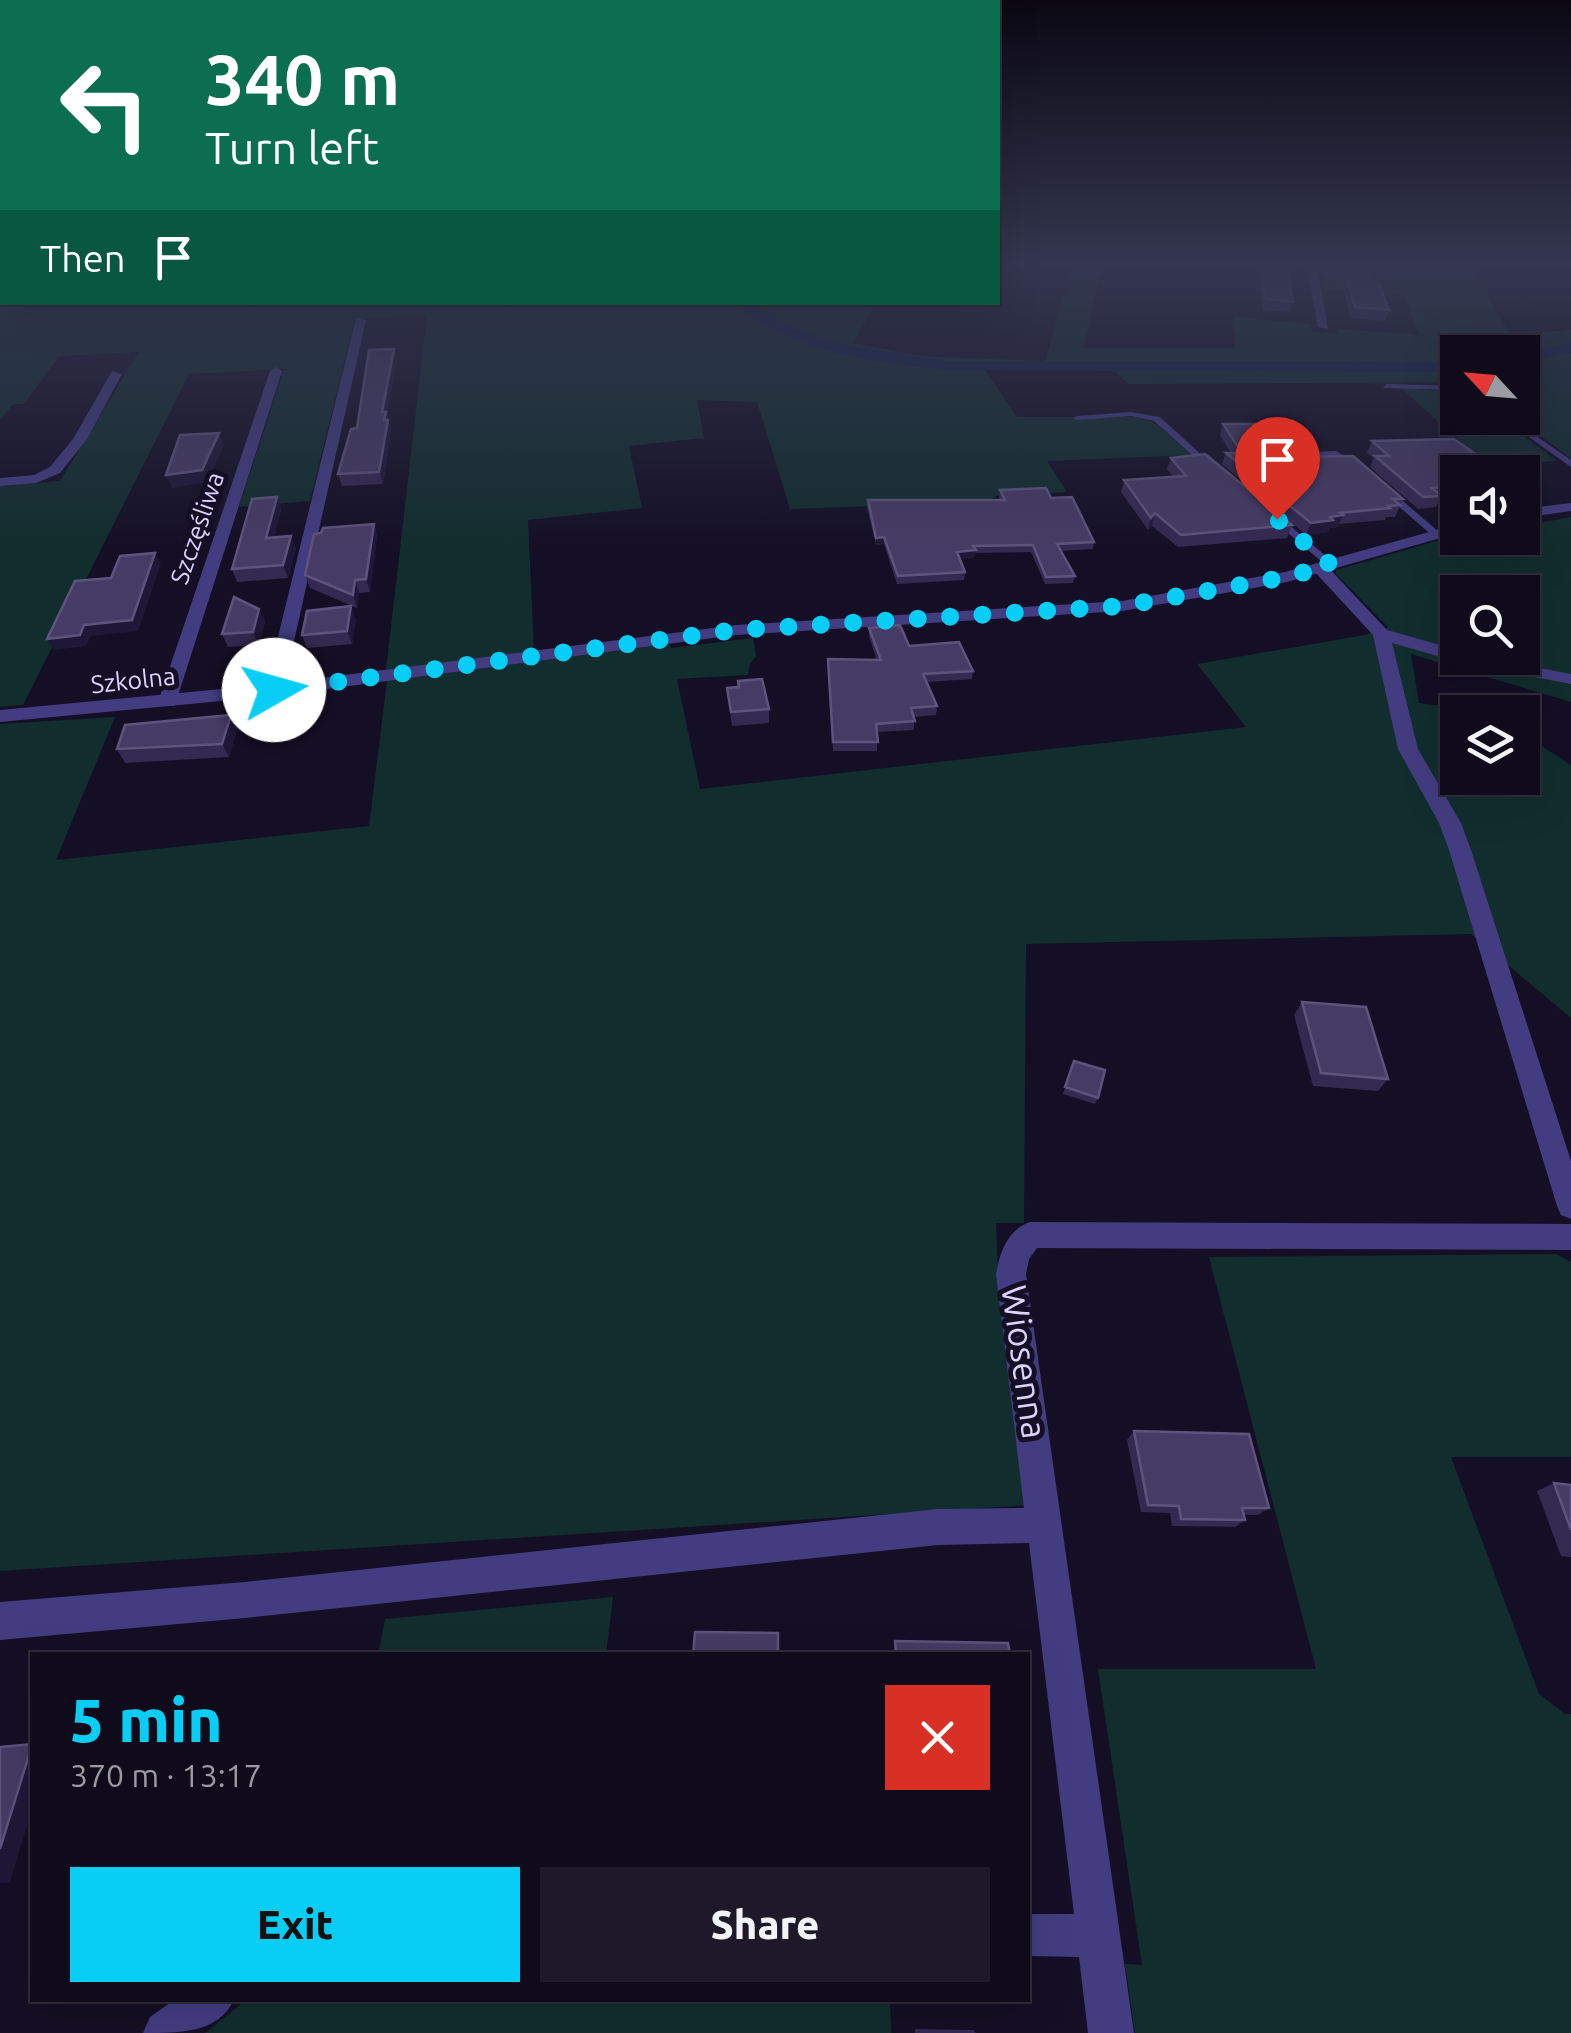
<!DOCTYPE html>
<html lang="en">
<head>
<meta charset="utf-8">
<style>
  :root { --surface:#0f0b1b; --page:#1d1928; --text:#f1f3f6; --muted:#9b9ba3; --line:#2f2b3a; --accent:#08cef5 }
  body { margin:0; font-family:Ubuntu,sans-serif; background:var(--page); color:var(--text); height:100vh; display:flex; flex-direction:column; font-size:38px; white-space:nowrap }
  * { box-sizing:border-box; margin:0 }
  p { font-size:32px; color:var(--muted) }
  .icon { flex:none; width:55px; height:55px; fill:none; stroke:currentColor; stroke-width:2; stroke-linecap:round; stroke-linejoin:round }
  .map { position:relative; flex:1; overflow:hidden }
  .panel { position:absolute; left:30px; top:1652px; width:1000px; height:350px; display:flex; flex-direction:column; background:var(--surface); border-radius:0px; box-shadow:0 10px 40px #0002,0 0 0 2px var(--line) }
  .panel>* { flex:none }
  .guide { position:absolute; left:0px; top:0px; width:1000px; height:305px; box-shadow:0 10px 40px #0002,0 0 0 2px var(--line); background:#0b6e4f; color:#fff; overflow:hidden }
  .needle { width:65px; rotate:296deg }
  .buttons { position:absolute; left:1440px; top:335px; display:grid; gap:20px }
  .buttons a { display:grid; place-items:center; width:100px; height:100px; border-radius:0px; background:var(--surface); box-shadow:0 10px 40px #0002,0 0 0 2px var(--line); font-size:50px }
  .pin { position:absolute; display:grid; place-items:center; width:85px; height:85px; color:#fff; margin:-102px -42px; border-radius:50% 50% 50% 0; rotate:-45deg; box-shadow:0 0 10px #0007 }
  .pin .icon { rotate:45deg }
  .me { position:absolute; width:110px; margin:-55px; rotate:83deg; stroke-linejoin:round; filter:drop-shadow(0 0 8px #0008) }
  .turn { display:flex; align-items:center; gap:35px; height:210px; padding:0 40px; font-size:45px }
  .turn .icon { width:130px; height:130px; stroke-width:2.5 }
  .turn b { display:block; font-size:70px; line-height:85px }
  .then { display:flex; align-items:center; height:95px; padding:0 40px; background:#0003; gap:20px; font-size:38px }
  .round { display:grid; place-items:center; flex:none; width:105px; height:105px; border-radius:0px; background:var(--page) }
  .head { display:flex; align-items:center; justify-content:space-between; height:170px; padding:0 40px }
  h1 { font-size:60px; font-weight:800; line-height:75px; color:var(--accent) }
  .button { display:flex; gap:20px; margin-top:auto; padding:20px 40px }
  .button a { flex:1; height:115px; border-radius:0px; background:var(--accent); color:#111; font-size:40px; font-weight:800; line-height:115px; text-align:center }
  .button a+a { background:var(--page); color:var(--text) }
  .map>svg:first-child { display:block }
</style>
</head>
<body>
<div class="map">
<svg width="1571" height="2033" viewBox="0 0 1571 2033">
  <rect width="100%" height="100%" fill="#140f24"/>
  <g fill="#122d2e" fill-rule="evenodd">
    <path d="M0,266L2,302L876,303L853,343L919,356L1045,361L1073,266H1101L1084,348H1235L1234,317L1310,324L1312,332L1338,334L1337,329L1419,335L1404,295L1327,289L1321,266H1471L1510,335L1571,330V459L1517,418H1522V352H1458L1457,382L1129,384L1114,371L985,370L1017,417H1136L1156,424L1192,455L1047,461L1067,492L996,496L987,502L790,509L757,402L697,400L704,438L629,446L642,508L528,520L534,651L386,670L427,315L355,319L310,501L239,507L284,369L189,374L23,705L0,707V486L60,481L139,352L59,356L24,404H13L0,420Z"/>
    <path d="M1401,388L1457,392L1458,418H1499L1557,461L1486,465Z"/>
    <path d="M1571,517V702L1411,654L1419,703L1488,712H1458V778H1522L1523,734L1571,765V1018L1471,934L1026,944L1024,1223H996L998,1274L1031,1505L0,1571V724L115,717L56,860L369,826L387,681L669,644L671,648L753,638L756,656L750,664L748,675L677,679L700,789L1246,727L1197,664L1365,635L1388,627L1336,574V570L1457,535L1522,538L1523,526ZM1458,592H1522V658H1458Z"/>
    <path d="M1556,1254L1571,1262V1457H1451L1539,1694L1565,1714H1571V2033H1135L1125,1964L1142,1965L1098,1669H1316L1209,1257Z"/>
    <path d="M613,1597L606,1655H378L385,1619Z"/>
    <path d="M246,2000H890L891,2033H205Z"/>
  </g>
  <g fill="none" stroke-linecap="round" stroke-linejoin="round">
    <g fill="#0e1e45" fill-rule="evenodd">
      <path d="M732,302H750L788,326L838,344L946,361L1458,362V372L946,370C873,362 790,352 732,302Z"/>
      <path d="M1571,343V353L1522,362V352Z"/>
    </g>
    <g fill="#433c81" fill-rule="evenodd">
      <path d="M1386,384L1458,386V390L1383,388Z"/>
      <path d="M1131,412L1160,417L1216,468L1209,470L1154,421L1131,416L1077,420L1073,418L1077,416Z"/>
      <path d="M1502,418H1510L1571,460V467Z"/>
      <path d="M1336,451L1365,469L1358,471L1334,456L1280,457L1276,455L1280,453Z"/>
      <path d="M1383,489H1389L1439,532V536H1433L1383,493Z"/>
      <path d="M1274,517H1280L1334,563V567H1328L1274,521Z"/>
    </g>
    <g fill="#433c81" fill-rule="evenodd">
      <path d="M1307,266H1317L1328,329L1318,327Z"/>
      <path d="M356,318L366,320L283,690L274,696L265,690Z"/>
      <path d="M276,367L282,371L176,702L174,706H160L158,702L270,371Z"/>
      <path d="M112,371L122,374L87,439L60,473L36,483L0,486V478L34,475L50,467L73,439Z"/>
      <path d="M1314,565H1326L1387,630L1458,650V658H1487L1571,674V684L1462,663L1392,643L1418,749L1461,823L1471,850L1571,1161V1219L1561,1215L1557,1206L1449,850L1439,823L1398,749L1373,635L1314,571Z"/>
      <path d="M1030,1222L1571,1224V1250L1037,1248L1029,1259L1026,1274L1134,2033H1088L1079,1957L1028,1956V1914H1074L1029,1543L938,1545L245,1618L0,1640V1602L245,1582L938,1509L1024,1508L996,1274C1000,1252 1007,1230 1030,1222Z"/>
      <path d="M174,2000H234C218,2033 181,2033 143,2033L150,2017Z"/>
    </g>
    <g fill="#433c81" fill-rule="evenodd">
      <path d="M1571,503V511L1522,518V509Z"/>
      <path d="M1458,524V533L1287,582L1122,611L736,635L274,696L0,722V710L274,684L736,625L1122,601L1285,572Z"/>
    </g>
  </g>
  <g fill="#342951">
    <path d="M1257,266H1287L1293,302L1290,312L1263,310Z"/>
    <path d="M1337,266H1367L1372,280L1389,310L1385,321L1351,318Z"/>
    <path d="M397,360L387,415L391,431L383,484L342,486L338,474L357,428Z"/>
    <path d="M1223,424L1403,499L1395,517H1386L1385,520L1339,524L1338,527L1330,528L1328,532L1306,535L1222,464L1226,453H1231L1220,435Z"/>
    <path d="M1372,441L1458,472V497L1441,498L1436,507L1418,509L1370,467L1374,458L1367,453Z"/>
    <path d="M1171,458L1292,525L1287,538L1178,547L1152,526L1148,530L1121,492L1124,480L1173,477L1167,469Z"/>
    <path d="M1000,490L1051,498L1094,542L1093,549L1061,551L1075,576L1073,583L1045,584L1031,552L975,553V557L960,559L965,572L964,580L897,584L884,544L876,545L867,507L868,500H1000L999,497Z"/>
    <path d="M277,497L281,510L274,537L296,548L288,578L237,582L232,569Z"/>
    <path d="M374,524L377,536L370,592L359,593L357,608L310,588L305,575Z"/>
    <path d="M259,609L265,622L259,645L228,647L222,634Z"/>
    <path d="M356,619L352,644L307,648L302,635Z"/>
    <path d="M869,628L909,646L973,671L972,679L927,682L937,706L936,715L914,717V730L877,732V751H833L828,659L877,660L869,637Z"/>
    <path d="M738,687L769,709V723L732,726L727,688Z"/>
    <path d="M231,715L237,729L229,757L125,763L117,749Z"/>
    <path d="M1302,1002L1388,1079L1378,1091L1313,1086L1294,1015Z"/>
    <path d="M1074,1061L1098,1098L1095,1104L1063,1094Z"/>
    <path d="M1134,1431L1269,1508L1258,1515H1244L1245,1520L1235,1527L1172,1526L1170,1513L1141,1512L1127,1440Z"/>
    <path d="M1554,1483L1571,1485V1557L1561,1556L1537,1491Z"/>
    <path d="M915,2029L973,2030L976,2033H915Z"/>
  </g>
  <g fill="#1f1737">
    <path d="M394,349L397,360L387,415L391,431L383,484L379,472L382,412Z"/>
    <path d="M219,433L224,445L207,482L172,488L166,475Z"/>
    <path d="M1286,438L1282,449L1255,453L1259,442Z"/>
    <path d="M277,497L281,510L271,551L266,538Z"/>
    <path d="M1155,513L1152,526L1148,530L1151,518Z"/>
    <path d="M1343,515L1338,527L1330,528L1328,532L1306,535L1311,523L1330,517Z"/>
    <path d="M374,524L377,536L370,592L366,579Z"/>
    <path d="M291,536L296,548L288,578L283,565Z"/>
    <path d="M884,537V544L876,545V538Z"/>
    <path d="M976,550L975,557L956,559L957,552Z"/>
    <path d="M155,553L161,564L138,631L91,636L86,646L54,650L47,639Z"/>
    <path d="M355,580L359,593L357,608L353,595Z"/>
    <path d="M351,606L356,619L352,644L347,631Z"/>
    <path d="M259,609L265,622L259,645L253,632Z"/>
    <path d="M231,715L237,729L229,757L222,744Z"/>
    <path d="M32,1745V1809L10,1882L0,1883V1849Z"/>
  </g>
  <g fill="#463b64" stroke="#5d537c" stroke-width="2.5">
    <path d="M1261,266H1287L1293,302L1266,299Z"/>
    <path d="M1343,266H1367L1372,280L1379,284L1389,310L1355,307Z"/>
    <path d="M394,349L382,412H386L384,420H388L379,472L338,474L351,429L357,428L369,350Z"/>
    <path d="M1223,424H1276L1286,438L1259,442L1257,446L1263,450L1294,449L1300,457L1353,456L1403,499H1393L1400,505L1388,506L1390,508L1340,513L1343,515L1330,517L1333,520L1311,523L1226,453H1242Z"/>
    <path d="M219,433L202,470L166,475L180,435Z"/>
    <path d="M1454,439L1501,472H1458V486L1432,488L1442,496L1423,497L1375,456H1389L1372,441Z"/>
    <path d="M1205,454L1292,525L1181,535L1155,513L1151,518L1124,480L1186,476L1171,458Z"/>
    <path d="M1046,488L1051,498L1072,497L1094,542L1057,544L1075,576L1046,577L1033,545L973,546L976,550L957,552L965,572L898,576L884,537L876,538L868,500H1005L1000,490Z"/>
    <path d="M277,497L266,538L291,536L283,565L232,569L252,499Z"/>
    <path d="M374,524L366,579L355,580L353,595L305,575L314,534L321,533L323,528Z"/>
    <path d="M155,553L132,620L84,625L80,635L47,639L75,581L111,578L120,556Z"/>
    <path d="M234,597L259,609L253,632L222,634Z"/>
    <path d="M351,606L347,631L302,635L307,611Z"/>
    <path d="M900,625L909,646L959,642L973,671L923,674L937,706L911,708L915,721L876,724L878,742H833L828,659L881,660L869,628Z"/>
    <path d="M762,679L769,709L731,712L727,688L739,687L738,681Z"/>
    <path d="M231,715L222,744L117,749L125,725Z"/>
    <path d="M1302,1002L1366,1007L1388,1079L1321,1073Z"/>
    <path d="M1074,1061L1105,1070L1098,1098L1065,1087Z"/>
    <path d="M1134,1431L1249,1434L1269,1508H1242L1245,1520L1181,1519L1179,1506L1148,1505Z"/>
    <path d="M1554,1483L1571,1485V1530Z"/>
    <path d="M695,1632L778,1633V1655H693Z"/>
    <path d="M895,1641L1008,1643L1010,1655H896Z"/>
    <path d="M32,1744V1745L0,1849V1747Z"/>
  </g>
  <linearGradient id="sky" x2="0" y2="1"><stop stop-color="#0b0814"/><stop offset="0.48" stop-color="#343750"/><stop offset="1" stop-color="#343750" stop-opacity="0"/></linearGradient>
  <rect width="1571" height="551" fill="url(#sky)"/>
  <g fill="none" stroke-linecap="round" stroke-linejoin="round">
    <path stroke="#08cef5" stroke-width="18" stroke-dasharray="0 32.4" d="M274,690L736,630L1122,606L1287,577L1331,565L1277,519"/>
  </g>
  <g text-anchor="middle" stroke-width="10" stroke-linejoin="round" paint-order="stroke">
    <g font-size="25" fill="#dbd4fe" stroke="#140f24">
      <text transform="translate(197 528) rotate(-71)" y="9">Szczęśliwa</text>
      <text transform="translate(133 680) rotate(-6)" y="9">Szkolna</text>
    </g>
    <g font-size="35" fill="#dbd4fe" stroke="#140f24">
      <text transform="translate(1024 1362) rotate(82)" y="12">Wiosenna</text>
    </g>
  </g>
</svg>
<div class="buttons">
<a><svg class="needle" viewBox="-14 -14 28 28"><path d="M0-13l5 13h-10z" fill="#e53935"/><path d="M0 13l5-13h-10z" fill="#9b9ba3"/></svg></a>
<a><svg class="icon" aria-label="sound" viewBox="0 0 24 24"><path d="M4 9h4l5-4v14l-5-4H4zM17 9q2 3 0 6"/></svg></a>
<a><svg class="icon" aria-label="search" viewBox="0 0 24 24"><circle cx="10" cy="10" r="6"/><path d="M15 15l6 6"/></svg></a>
<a><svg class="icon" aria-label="layers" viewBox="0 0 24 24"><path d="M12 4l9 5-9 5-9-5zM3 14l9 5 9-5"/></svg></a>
</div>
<div class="pin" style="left:1277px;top:519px;background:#d93025"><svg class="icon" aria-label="arrive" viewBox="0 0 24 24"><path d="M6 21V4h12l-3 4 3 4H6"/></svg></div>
<svg class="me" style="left:274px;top:690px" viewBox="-20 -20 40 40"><circle r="19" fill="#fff"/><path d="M0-13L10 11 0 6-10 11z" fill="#08cef5"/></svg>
<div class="guide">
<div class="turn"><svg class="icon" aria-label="left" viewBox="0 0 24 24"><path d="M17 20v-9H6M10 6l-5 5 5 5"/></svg><div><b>340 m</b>Turn left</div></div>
<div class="then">Then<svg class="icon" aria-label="arrive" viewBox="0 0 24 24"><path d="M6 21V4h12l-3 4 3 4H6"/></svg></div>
</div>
<section class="panel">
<div class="head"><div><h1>5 min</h1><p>370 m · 13:17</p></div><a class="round" style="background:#d93025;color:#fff"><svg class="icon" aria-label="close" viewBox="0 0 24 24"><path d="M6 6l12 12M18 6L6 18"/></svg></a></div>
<div class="button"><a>Exit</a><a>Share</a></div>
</section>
</div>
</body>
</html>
